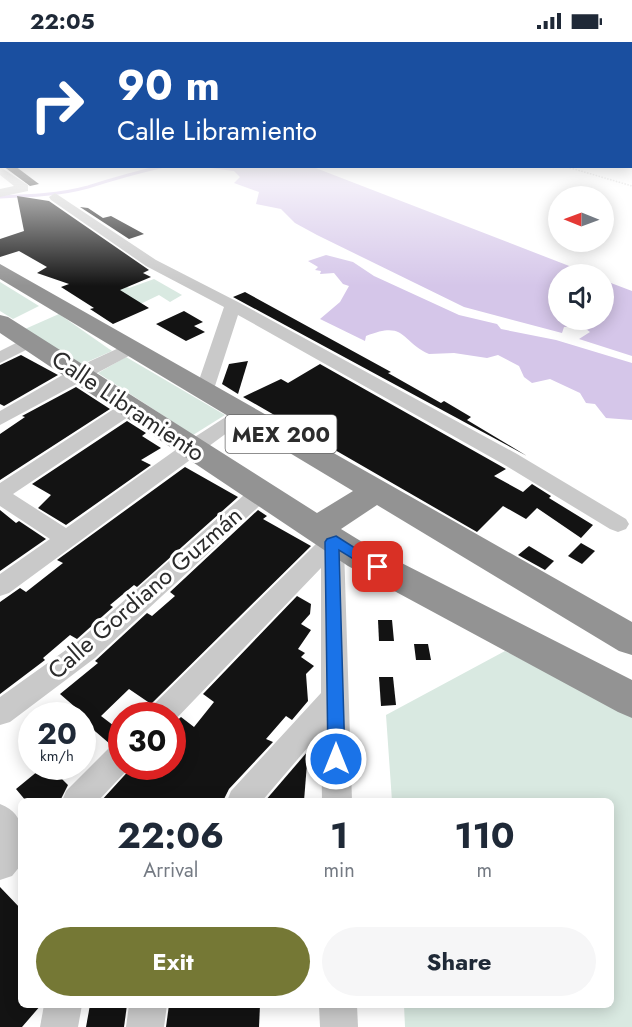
<!DOCTYPE html>
<html lang="en">
<head>
<meta charset="utf-8">
<style>
  :root { --surface:#fff; --page:#f6f6f7; --text:#1f2937; --muted:#747a83; --accent:#757835 }
  body { margin:0; font-family:Jost,sans-serif; background:var(--page); color:var(--text); height:100vh; display:flex; flex-direction:column; font-size:22px; white-space:nowrap }
  * { box-sizing:border-box; margin:0 }
  p { font-size:20px; color:var(--muted) }
  .icon { flex:none; width:33px; height:33px; fill:none; stroke:currentColor; stroke-width:2; stroke-linecap:round; stroke-linejoin:round }
  .map { position:relative; flex:1; overflow:hidden }
  .sheet { position:absolute; left:18px; top:756px; width:596px; height:210px; display:flex; flex-direction:column; background:var(--surface); border-radius:9px; box-shadow:0 3px 15px #0003 }
  .sheet>* { flex:none }
  .guide { position:absolute; left:0px; top:0px; width:633px; height:126px; box-shadow:0 3px 15px #0003; background:#1a4fa0; color:#fff; overflow:hidden }
  .needle { width:39px; rotate:271deg }
  .fabs { position:absolute; left:548px; top:144px; display:grid; gap:12px }
  .fabs a { display:grid; place-items:center; width:66px; height:66px; border-radius:50%; background:var(--surface); box-shadow:0 3px 15px #0003; font-size:30px }
  .speed { position:absolute; left:18px; top:660px; display:flex; gap:12px; font-size:30px; font-weight:700; text-align:center }
  .speed>* { display:grid; place-content:center; width:78px; height:78px; border-radius:50%; background:var(--surface); box-shadow:0 3px 15px #0003; line-height:1 }
  .speed small { font-size:15px; font-weight:400 }
  .speed .limit { border:9px solid #d22; background:#fff; color:#111 }
  .pin { position:absolute; display:grid; place-items:center; width:51px; height:51px; color:#fff; margin:-26px; border-radius:12px; box-shadow:0 3px 9px #0006 }
  .me { position:absolute; width:66px; margin:-33px; rotate:0deg; stroke-linejoin:round; filter:drop-shadow(0 0 4px #0008) }
  .turn { display:flex; align-items:center; gap:21px; height:126px; padding:0 18px; font-size:27px }
  .turn .icon { width:78px; height:78px; stroke-width:2.5 }
  .turn b { display:block; font-size:42px; line-height:51px }
  .eta { display:flex; justify-content:space-evenly; align-items:center; height:102px; text-align:center }
  .eta b { font-size:36px; font-weight:700; line-height:42px }
  .primary-button { display:flex; gap:12px; margin-top:auto; padding:12px 18px }
  .primary-button a { flex:1; height:69px; border-radius:36px; background:var(--accent); color:#fff; font-size:24px; font-weight:700; line-height:69px; text-align:center }
  .primary-button a+a { background:var(--page); color:var(--text) }
  .status { display:flex; justify-content:space-between; align-items:center; height:42px; padding:0 30px; background:var(--surface); direction:ltr }
  .status svg { height:16px; fill:currentColor }
  .map>svg:first-child { display:block }
</style>
</head>
<body>
<div class="status"><b>22:05</b><svg viewBox="0 0 49 12"><path d="M0 12V9h3v3zM5 12V6h3v6zM10 12V3h3v9zM15 12V0h3v12zM26 1h20v11H26zM47 4h2v5h-2z"/></svg></div>
<div class="map">
<svg width="632" height="985" viewBox="0 0 632 985">
  <rect width="100%" height="100%" fill="#fff"/>
  <g fill="#d9e9e1">
    <path d="M111,236L129,246L154,237L182,253L170,260L159,253L107,278L102,274Z"/>
    <path d="M0,240L39,264L13,277L0,269Z"/>
    <path d="M59,272L112,309L80,323L25,287Z"/>
    <path d="M126,315L225,373L193,393L98,331Z"/>
    <path d="M505,609L632,674V985H405L404,963H610V759H392L386,673Z"/>
  </g>
  <g fill="#d5c6e9">
    <path d="M203,125H313L590,232H558V278H603V238L632,249V314L579,297L590,290L582,284L564,285L562,291L464,265L317,193L295,181L281,167L256,162L259,150L234,141L240,135L234,129Z"/>
    <path d="M326,213L353,220L374,234L459,273L497,282L501,287L556,298L632,321V378L606,376L595,362L586,361L580,351L550,337L532,341L524,335L519,324L498,313L487,316L454,311L429,312C400,299 406,278 366,294L365,299L320,277L340,260L349,244L343,242L334,231L320,232L321,229L315,228L318,225L308,219Z"/>
  </g>
  <g fill="none" stroke-linecap="round" stroke-linejoin="round">
    <path stroke="#d5c6e9" stroke-width="3" d="M0,155C29,154 59,153 88,145C113,137 138,130 164,124"/>
  </g>
  <g fill="#131313">
    <path d="M3,124H15L39,142L30,144Z"/>
    <path d="M17,154L49,159L149,228L143,231L151,235L120,248L149,266L113,282L90,267L94,266L61,245L69,242L37,231L47,225L19,209L0,215V197L24,189Z"/>
    <path d="M80,165L88,166L103,176L111,174L144,192L129,197Z"/>
    <path d="M245,250L391,330L388,331L441,361L444,359L471,375L467,378L527,414L233,255Z"/>
    <path d="M184,269L203,280L194,284L205,290L186,299L156,282Z"/>
    <path d="M21,313L58,333L4,364L0,362V323Z"/>
    <path d="M248,319L238,352L222,342L229,322Z"/>
    <path d="M320,322L506,427L494,434L523,450L532,442L551,454L549,456L593,483L581,496L537,466L526,477L503,464L477,490L243,355L281,337L288,341Z"/>
    <path d="M76,345L110,367L0,438V392L25,375L22,374Z"/>
    <path d="M127,379L146,391L142,394L161,406L141,418L151,423L66,483L38,466L51,453L32,442Z"/>
    <path d="M185,425L238,455L137,545L134,543L110,563L113,565L77,597L70,593L43,616L45,618L0,652V560L20,546L26,550L63,521L57,518Z"/>
    <path d="M0,468L16,481L19,479L46,497L0,529Z"/>
    <path d="M258,468L267,474L263,477L311,504L151,662L129,647L101,674L122,690V698L110,702L82,678V671L60,652L98,621L95,619L147,571L152,574L175,554L170,550Z"/>
    <path d="M581,501L595,509L582,522L568,514Z"/>
    <path d="M529,504L554,519L545,528L518,513Z"/>
    <path d="M297,554L311,562L310,572L301,582L311,588L298,607L305,611L301,615L314,624L306,632L308,659L292,678L286,674L266,697L273,700L229,747L223,759H101L133,724H172V683L181,675L194,685L214,660L203,652Z"/>
    <path d="M378,578H392L394,599H379Z"/>
    <path d="M414,602H428L431,618H416Z"/>
    <path d="M379,635H393L396,663L381,664Z"/>
    <path d="M308,709L304,759H265Z"/>
    <path d="M44,724H77L62,737L68,743L60,759H26L16,747Z"/>
    <path d="M0,845L21,867V963H41L22,985H0Z"/>
    <path d="M90,963H127L124,985H86Z"/>
    <path d="M169,963H260L259,985H166Z"/>
  </g>
  <g fill="none" stroke-linecap="round" stroke-linejoin="round">
    <path stroke="#c9c9c9" stroke-width="1.5" stroke-dasharray="1.5 1.5" stroke-linecap="butt" d="M564,124L632,144"/>
    <g fill="#c9c9c9" fill-rule="evenodd">
      <path d="M0,125L28,143V149L0,155V147L14,144L0,133Z"/>
      <path d="M55,151L156,218L238,260L517,412L626,477L629,482L626,487L618,490L610,487L503,422L238,273L214,347L205,352L199,351L196,347L224,265L146,224L51,158L49,155Z"/>
      <path d="M30,294L38,299L36,303L0,321V309Z"/>
      <path d="M132,300L140,305L138,309L0,383V369L73,327Z"/>
      <path d="M130,359L137,361L139,365L137,369L13,452L66,486L184,402L238,367H252L254,371L9,551L0,554V532L50,497L0,464V441L123,361Z"/>
      <path d="M260,444L268,446L271,451L268,456L95,616L10,680L0,683V655L77,600L252,446Z"/>
      <path d="M336,491L344,493L347,499L344,505L352,759H322L321,690L262,759H227L231,749L321,651V526L172,681V674H147L151,665L324,494Z"/>
      <path d="M122,700V724H131L98,759H62L66,749L112,703Z"/>
      <path d="M0,762C29,773 21,797 21,823L12,834L0,838Z"/>
      <path d="M44,963H82L78,985H40Z"/>
      <path d="M129,963H167L164,985H126Z"/>
      <path d="M319,963H357L358,985H320Z"/>
    </g>
    <path fill="#939393" fill-rule="evenodd" d="M0,222L632,580V613L619,609L377,463L341,487L372,506L632,638V676L618,670L348,524L0,291V273L8,275L317,471L353,449L0,237Z"/>
  </g>
  <linearGradient id="sky" x2="0" y2="1"><stop stop-color="#a0bbe8"/><stop offset="0.43" stop-color="#fff"/><stop offset="1" stop-color="#fff" stop-opacity="0"/></linearGradient>
  <rect width="632" height="244" fill="url(#sky)"/>
  <path fill="#1a73e8" stroke="#114b97" stroke-width="1.5" d="M336,494L385,525L383,529H373L339,508L345,717L343,723L336,725L330,723L328,717L325,500L327,497Z"/>
  <g text-anchor="middle" stroke-width="6" stroke-linejoin="round" paint-order="stroke">
    <rect fill="#fff" stroke="#6b6b6b" stroke-width="1.5" x="225.5" y="373" width="111" height="38" rx="4.5"/>
    <g font-size="22" font-weight="bold" fill="#2c2c2c">
      <text x="281" y="400">MEX 200</text>
    </g>
    <g font-size="24" fill="#2c2c2c" stroke="#fff">
      <text transform="translate(128 364) rotate(34)" y="8">Calle Libramiento</text>
      <text transform="translate(145 551) rotate(-41)" y="8">Calle Gordiano Guzmán</text>
    </g>
  </g>
</svg>
<div class="fabs">
<a><svg class="needle" viewBox="-14 -14 28 28"><path d="M0-13l5 13h-10z" fill="#e53935"/><path d="M0 13l5-13h-10z" fill="#747a83"/></svg></a>
<a><svg class="icon" aria-label="sound" viewBox="0 0 24 24"><path d="M4 9h4l5-4v14l-5-4H4zM17 9q2 3 0 6"/></svg></a>
</div>
<div class="speed"><div>20<small>km/h</small></div><div class="limit">30</div></div>
<div class="pin" style="left:378px;top:525px;background:#d93025"><svg class="icon" aria-label="arrive" viewBox="0 0 24 24"><path d="M6 21V4h12l-3 4 3 4H6"/></svg></div>
<svg class="me" style="left:336px;top:717px" viewBox="-20 -20 40 40"><circle r="17" fill="#1a73e8" stroke="#fff" stroke-width="3"/><path d="M0-11L8 9 0 5-8 9z" fill="#fff"/></svg>
<div class="guide">
<div class="turn"><svg class="icon" aria-label="right" viewBox="0 0 24 24"><path d="M7 20v-9h11M14 6l5 5-5 5"/></svg><div><b>90 m</b>Calle Libramiento</div></div>
</div>
<section class="sheet">
<div class="eta">
<div><b>22:06</b><p>Arrival</p></div>
<div><b>1</b><p>min</p></div>
<div><b>110</b><p>m</p></div>
</div>
<div class="primary-button"><a>Exit</a><a>Share</a></div>
</section>
</div>
</body>
</html>
